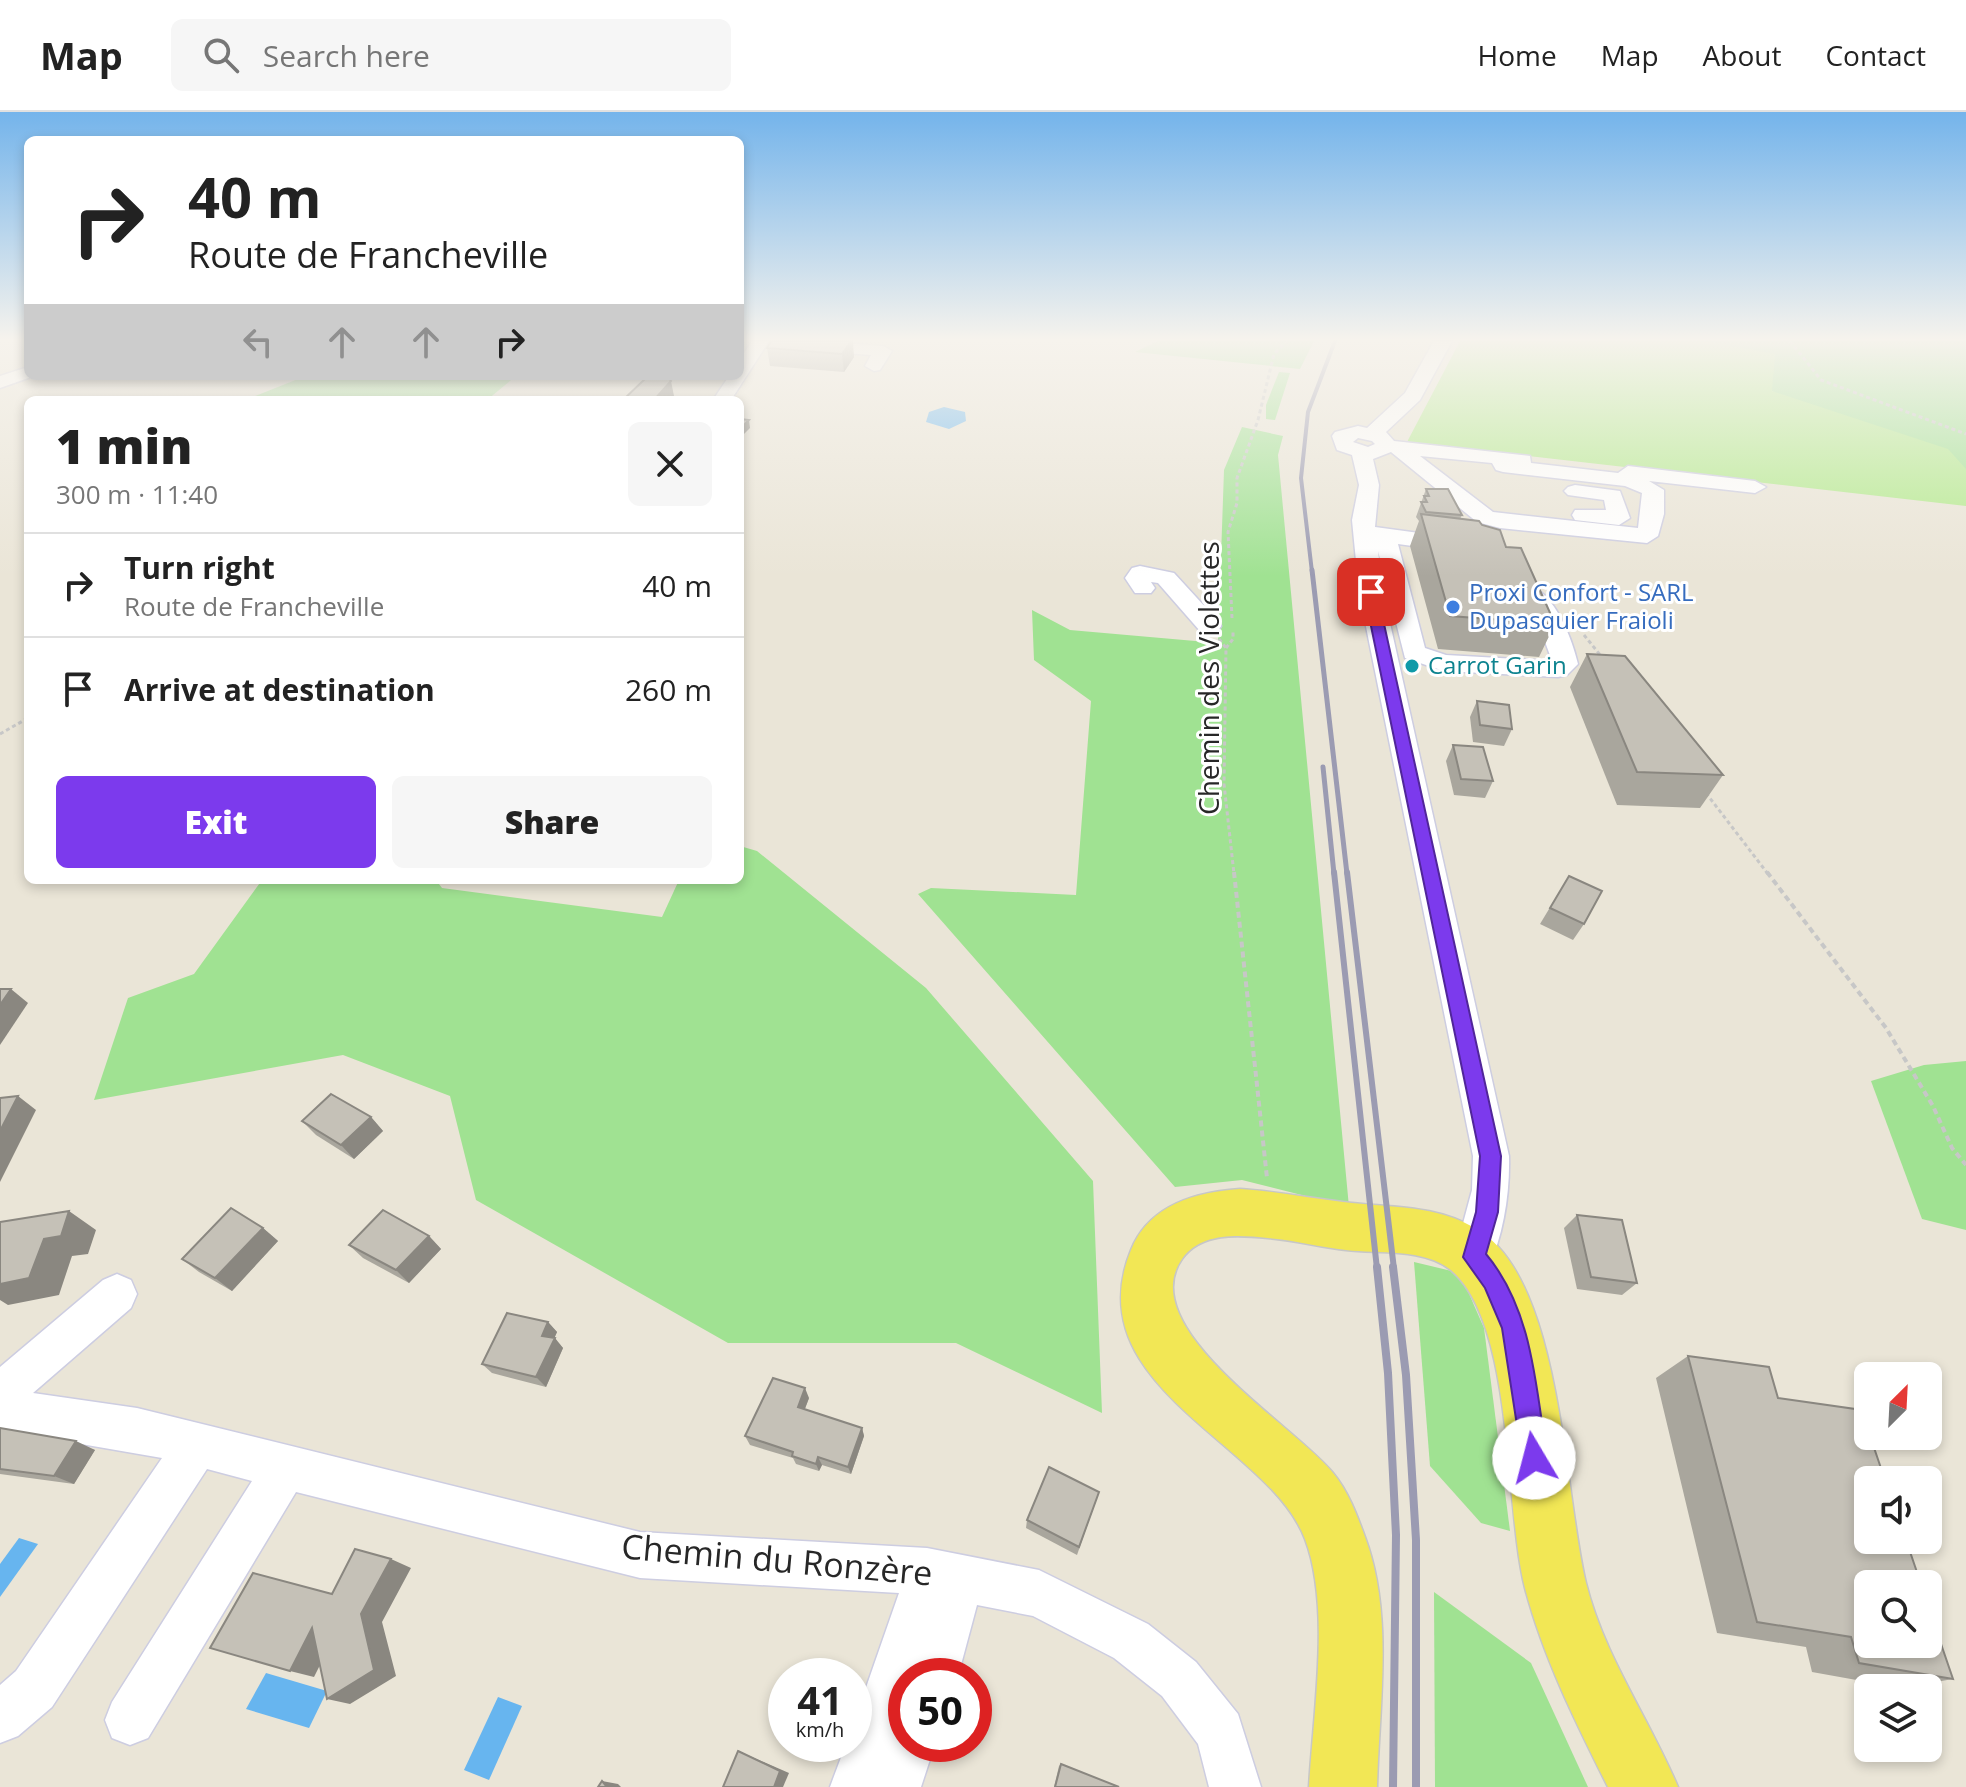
<!DOCTYPE html>
<html lang="en">
<head>
<meta charset="utf-8">
<style>
  :root { --surface:#fff; --page:#f6f6f6; --text:#222; --muted:#767676; --line:#e0e0e0; --accent:#7c3aed }
  body { margin:0; font-family:"Open Sans",sans-serif; background:var(--page); color:var(--text); height:100vh; display:flex; flex-direction:column; font-size:30px; white-space:nowrap }
  * { box-sizing:border-box; margin:0 }
  p { font-size:26px; color:var(--muted) }
  .icon { flex:none; width:44px; height:44px; fill:none; stroke:currentColor; stroke-width:2; stroke-linecap:round; stroke-linejoin:round }
  .map { position:relative; flex:1; overflow:hidden }
  .drawer { position:absolute; left:24px; top:284px; width:720px; height:488px; display:flex; flex-direction:column; background:var(--surface); border-radius:12px; box-shadow:0 4px 12px #0003 }
  .drawer>* { flex:none }
  .banner { position:absolute; left:24px; top:24px; width:720px; height:244px; border-radius:12px; box-shadow:0 4px 12px #0003; background:#fff; color:var(--text); overflow:hidden }
  .needle { width:52px; rotate:24deg }
  .buttons { position:absolute; left:1854px; top:1250px; display:grid; gap:16px }
  .buttons a { display:grid; place-items:center; width:88px; height:88px; border-radius:12px; background:var(--surface); box-shadow:0 4px 12px #0003; font-size:40px }
  .speed { position:absolute; left:768px; top:1546px; display:flex; gap:16px; font-size:40px; font-weight:700; text-align:center }
  .speed>* { display:grid; place-content:center; width:104px; height:104px; border-radius:50%; background:var(--surface); box-shadow:0 4px 12px #0003; line-height:1 }
  .speed small { font-size:20px; font-weight:400 }
  .speed .limit { border:12px solid #d22; background:#fff; color:#111 }
  .pin { position:absolute; display:grid; place-items:center; width:68px; height:68px; color:#fff; margin:-34px; border-radius:16px; box-shadow:0 4px 12px #0006 }
  .me { position:absolute; width:88px; margin:-44px; rotate:352deg; stroke-linejoin:round; filter:drop-shadow(0 0 6px #0008) }
  .turn { display:flex; align-items:center; gap:28px; height:168px; padding:0 32px; font-size:36px }
  .turn .icon { width:104px; height:104px; stroke-width:2.5 }
  .turn b { display:block; font-size:56px; line-height:68px }
  .lanes { display:flex; align-items:center; height:76px; padding:0 32px; background:#0003; justify-content:center; gap:40px; direction:ltr }
  .lanes .off { opacity:.35 }
  .round { display:grid; place-items:center; flex:none; width:84px; height:84px; border-radius:12px; background:var(--page) }
  .headline { display:flex; align-items:center; justify-content:space-between; height:136px; padding:0 32px }
  h1 { font-size:48px; font-weight:800; line-height:60px }
  .action { display:flex; gap:16px; margin-top:auto; padding:16px 32px }
  .action a { flex:1; height:92px; border-radius:12px; background:var(--accent); color:#fff; font-size:32px; font-weight:800; line-height:92px; text-align:center }
  .action a+a { background:var(--page); color:var(--text) }
  ul { padding:0; list-style:none }
  li { display:flex; align-items:center; gap:24px; height:104px; padding:0 32px; border-top:2px solid var(--line) }
  li div { flex:1 }
  li b { display:block; font-size:30px }
  li em { font-style:normal }
  header { display:flex; align-items:center; gap:48px; box-sizing:border-box; height:112px; padding:0 40px; background:var(--surface); border-bottom:2px solid var(--line) }
  header strong { font-size:38px }
  nav { display:flex; gap:44px; margin-inline-start:auto; font-size:28px }
  .search { width:560px; height:72px; background:var(--page); display:flex; align-items:center; gap:20px; box-sizing:border-box; padding:0 28px; border-radius:12px; color:var(--muted); font-size:30px }
  .map>svg:first-child { display:block }
</style>
</head>
<body>
<header>
<strong>Map</strong>
<div class="search"><svg class="icon" aria-label="search" viewBox="0 0 24 24"><circle cx="10" cy="10" r="6"/><path d="M15 15l6 6"/></svg>Search here</div>
<nav><a>Home</a><a>Map</a><a>About</a><a>Contact</a></nav>
</header>
<div class="map">
<svg width="1966" height="1675" viewBox="0 0 1966 1675">
  <rect width="100%" height="100%" fill="#eae5d7"/>
  <g fill="#a0e292">
    <path d="M1158,229H1314L1300,257L1135,240Z"/>
    <path d="M1705,229H1966V394L1772,279Z"/>
    <path d="M1279,260L1290,261L1275,308L1266,307V293Z"/>
    <path d="M292,264H516L487,288H245L298,267Z"/>
    <path d="M1242,315L1283,324L1278,343L1349,1095L1242,1068L1175,1075L918,782L931,776L1076,783L1091,589L1034,548L1032,498L1070,518L1218,531L1224,358Z"/>
    <path d="M740,734L757,739L926,876L1093,1069L1102,1301L956,1231H728L476,1088L450,984L343,943L94,988L128,886L194,862L262,768H436L442,776L662,805L679,768H740Z"/>
    <path d="M1966,949V1118L1922,1107L1871,969L1924,953Z"/>
    <path d="M1414,1150L1460,1161L1484,1216L1510,1419L1481,1411L1430,1354Z"/>
    <path d="M1434,1480L1531,1551L1588,1675H1435Z"/>
  </g>
  <path fill="#b3ea8d" d="M1460,229H1705L1775,242L1772,279L1948,337L1966,357V394L1407,330Z"/>
  <g fill="#67b5ef">
    <path d="M944,295L965,300L966,309L949,317L926,310L929,300Z"/>
    <path d="M19,1426L38,1432L0,1485V1452Z"/>
    <path d="M266,1561L327,1579L309,1616L246,1597Z"/>
    <path d="M498,1585L522,1594L489,1668L464,1658Z"/>
  </g>
  <g fill="none" stroke-linecap="round" stroke-linejoin="round">
    <defs>
      <g id="minor">
        <path d="M752,229H769L731,288H713L729,264H740V247Z"/>
        <path d="M811,229L883,234L892,239L880,258L874,259L865,254L871,243L820,239L814,238Z"/>
        <path d="M1434,229H1452L1420,288L1386,320L1394,329L1530,344L1531,351L1618,361L1628,354L1755,369L1766,375L1755,381L1649,369L1664,378V402L1658,424L1647,431L1500,416L1477,410L1391,340L1373,347L1379,373L1375,415L1456,426L1467,433L1456,440L1398,432L1425,536L1446,543L1552,549L1539,513L1515,480L1527,473C1555,480 1572,527 1578,552L1567,563L1558,565L1444,559L1405,546L1378,439L1383,480L1509,1044C1510,1083 1503,1123 1488,1158L1474,1164L1460,1158L1454,1145L1472,1078L1473,1044L1359,480L1352,408L1359,373L1352,343L1337,338L1332,324L1335,320L1358,314L1367,316L1405,281ZM1358,326L1372,329L1375,332L1368,335L1353,330ZM1420,344L1492,351L1496,358L1503,360L1625,374L1642,381L1638,416L1493,400Z"/>
        <path d="M28,255V264H34L0,276V264Z"/>
        <path d="M1575,373L1620,379L1630,406L1619,413L1575,408L1572,403L1575,398H1606L1604,388L1568,383L1564,379L1568,375Z"/>
        <path d="M1140,454L1174,461L1218,509L1221,514L1218,519H1200L1158,471L1151,470L1155,476L1151,481H1135L1125,466L1132,456Z"/>
        <path d="M117,1162L131,1168L137,1182L131,1196L33,1281L137,1296L640,1420L927,1436L1039,1458L1148,1512L1196,1550L1238,1602L1261,1675H1209L1198,1632L1162,1584L1114,1546L1033,1504L977,1493L958,1564H906V1632H935L921,1675H830L846,1632H854V1610L899,1481L640,1466L296,1380L148,1626L130,1633L112,1626L105,1608L112,1590L252,1369L207,1357L52,1595L18,1624L0,1631V1573L16,1559L162,1346L0,1318V1255L103,1168Z"/>
      </g>
      <path id="major" d="M1240,1077C1275,1079 1308,1086 1343,1090C1389,1096 1437,1092 1478,1118C1562,1168 1564,1382 1586,1471C1604,1544 1649,1606 1678,1675H1608C1576,1611 1543,1545 1525,1476C1504,1395 1515,1212 1451,1158C1424,1136 1379,1142 1346,1138C1320,1135 1294,1128 1268,1126C1238,1123 1201,1120 1182,1147C1133,1216 1295,1314 1333,1361C1348,1379 1357,1403 1365,1425C1394,1502 1379,1594 1377,1675H1309C1313,1602 1331,1495 1305,1427C1269,1331 1075,1275 1131,1138C1149,1093 1195,1080 1240,1077Z"/>
    </defs>
    <use href="#minor" stroke="#cdcde1" stroke-width="3"/>
    <use href="#major" stroke="#c7c7c7" stroke-width="3"/>
    <g stroke="#c7c7c7" stroke-width="3" stroke-dasharray="4 3" stroke-linecap="butt">
      <path d="M1790,229L1821,268L1966,322"/>
      <path d="M1232,506L1228,420L1237,391V366L1258,308L1274,242L1287,229"/>
      <path d="M1584,523L1601,544"/>
      <path d="M1219,527L1226,536L1224,672L1234,762"/>
      <path d="M1226,536L1233,527V519"/>
      <path d="M0,622L28,606"/>
      <path d="M1706,681L1768,762"/>
    </g>
    <g stroke="#c7c7c7" stroke-width="4" stroke-dasharray="6 4" stroke-linecap="butt">
      <path d="M1234,760L1267,1066"/>
      <path d="M1767,760L1886,916L1933,994L1952,1036L1966,1053"/>
    </g>
    <use href="#minor" fill="#fff" fill-rule="evenodd"/>
    <use href="#major" fill="#f2e755" fill-rule="evenodd"/>
    <path stroke="#9b9bb2" stroke-width="4" d="M1312,460L1301,366L1308,300L1335,229"/>
    <g stroke="#9b9bb2" stroke-width="5">
      <path d="M1312,458L1347,762"/>
      <path d="M1323,655L1334,762"/>
    </g>
    <g stroke="#9b9bb2" stroke-width="6">
      <path d="M1334,760L1377,1157"/>
      <path d="M1347,760L1394,1157"/>
    </g>
    <g stroke="#9b9bb2" stroke-width="8">
      <path d="M1377,1155L1388,1261L1396,1423L1393,1675"/>
      <path d="M1393,1155L1406,1263L1416,1428V1675"/>
    </g>
  </g>
  <g fill="#a9a69d">
    <path d="M771,229L854,245L844,260L770,254L767,236Z"/>
    <path d="M1426,377L1462,403L1460,407L1482,413L1506,435L1555,512L1539,545L1438,537L1410,434L1419,409L1416,405Z"/>
    <path d="M1587,542L1723,663L1700,696L1617,693L1570,575Z"/>
    <path d="M1477,589L1512,617L1504,634L1473,630L1470,605Z"/>
    <path d="M1453,633L1493,669L1485,686L1454,683L1446,649Z"/>
    <path d="M1569,764L1584,812L1573,828L1540,812Z"/>
    <path d="M371,1005L383,1019L354,1047L316,1023L302,1009Z"/>
    <path d="M1577,1103L1637,1171L1622,1183L1577,1177L1564,1116Z"/>
    <path d="M263,1116L278,1129L232,1179L199,1160L182,1147Z"/>
    <path d="M429,1124L441,1137L409,1171L363,1146L349,1133Z"/>
    <path d="M548,1210L557,1220L554,1226L563,1236L546,1275L492,1261L482,1252Z"/>
    <path d="M1688,1244L1778,1286L1953,1567L1901,1576L1812,1560L1806,1535L1717,1521L1656,1266Z"/>
    <path d="M809,1286L805,1297L862,1316L864,1324L851,1362L822,1353L819,1359L796,1352L793,1346L750,1333L745,1324Z"/>
    <path d="M0,1316L95,1338L74,1372L0,1362Z"/>
    <path d="M1099,1380L1077,1443L1026,1416L1027,1408Z"/>
    <path d="M1061,1652L1119,1675H1054L1059,1654Z"/>
  </g>
  <g fill="#8a8780">
    <path d="M851,229H853L854,245L844,260L842,242Z"/>
    <path d="M671,269L674,284L671,288H654Z"/>
    <path d="M749,308L750,316L740,326V317Z"/>
    <path d="M11,877L28,891L0,933V893Z"/>
    <path d="M18,984L36,998L0,1070V1019Z"/>
    <path d="M371,1005L383,1019L354,1047L341,1033Z"/>
    <path d="M69,1099L96,1118L88,1142L72,1144L59,1183L8,1193L0,1188V1172Z"/>
    <path d="M263,1116L278,1129L232,1179L215,1166Z"/>
    <path d="M429,1124L441,1137L409,1171L396,1158Z"/>
    <path d="M548,1210L557,1220L551,1234L542,1224Z"/>
    <path d="M555,1226L563,1236L546,1275L536,1265Z"/>
    <path d="M805,1276L809,1286L802,1304L798,1295Z"/>
    <path d="M862,1316L864,1324L851,1362L848,1355Z"/>
    <path d="M76,1329L95,1338L74,1372L54,1364Z"/>
    <path d="M818,1345L822,1353L819,1359L816,1352Z"/>
    <path d="M391,1447L411,1456L382,1510L396,1564L350,1592L327,1587L361,1502Z"/>
    <path d="M312,1516L335,1523L314,1565L290,1559Z"/>
    <path d="M738,1639L789,1661L783,1675H774Z"/>
    <path d="M602,1669L618,1672L621,1675H607Z"/>
  </g>
  <g fill="#c5c1b7" stroke="#8a8780" stroke-width="2">
    <path d="M771,229H851L842,242L767,236Z"/>
    <path d="M648,264H667L671,269L654,288H623Z"/>
    <path d="M740,307L749,308L740,317Z"/>
    <path d="M1426,377H1448L1462,403L1426,400L1421,390H1427L1424,384H1429Z"/>
    <path d="M1421,402L1479,409L1482,413L1500,418L1506,435L1521,436L1555,512L1450,504Z"/>
    <path d="M1587,542L1625,544L1723,663L1637,660Z"/>
    <path d="M1477,589L1509,593L1512,617L1480,613Z"/>
    <path d="M1453,633L1483,635L1493,669L1461,667Z"/>
    <path d="M1569,764L1602,779L1584,812L1550,796Z"/>
    <path d="M0,877H11L0,893Z"/>
    <path d="M331,982L371,1005L341,1033L302,1009Z"/>
    <path d="M18,984L0,1019V986Z"/>
    <path d="M231,1096L263,1116L215,1166L182,1147Z"/>
    <path d="M383,1098L429,1124L396,1158L349,1133Z"/>
    <path d="M69,1099L61,1124L44,1127L29,1166L0,1172V1110Z"/>
    <path d="M1577,1103L1622,1108L1637,1171L1591,1165Z"/>
    <path d="M507,1201L548,1210L542,1224L555,1226L536,1265L482,1252Z"/>
    <path d="M1688,1244L1769,1255L1778,1286L1862,1298L1868,1317V1324H1870L1885,1368H1868V1428H1906L1921,1472H1868V1532H1928V1494L1953,1567L1859,1551L1851,1525L1757,1510Z"/>
    <path d="M773,1266L805,1276L798,1295L862,1316L848,1355L818,1345L816,1352L792,1344L793,1340L745,1324Z"/>
    <path d="M0,1316L76,1329L54,1364L0,1357Z"/>
    <path d="M1049,1355L1099,1380L1079,1435L1027,1408Z"/>
    <path d="M355,1437L391,1447L361,1502L374,1558L327,1587L312,1516L290,1559L210,1536L253,1461L332,1482Z"/>
    <path d="M738,1639L780,1659L774,1675H723Z"/>
    <path d="M1061,1652L1119,1675H1055Z"/>
    <path d="M602,1669L607,1675H598Z"/>
  </g>
  <linearGradient id="sky" x2="0" y2="1"><stop stop-color="#74b4eb"/><stop offset="0.49" stop-color="#f6f3ed"/><stop offset="1" stop-color="#f6f3ed" stop-opacity="0"/></linearGradient>
  <rect width="1966" height="464" fill="url(#sky)"/>
  <path fill="#7c3aed" stroke="#51269a" stroke-width="2" d="M1371,476L1377,480L1501,1044L1498,1100L1486,1142C1533,1198 1536,1276 1547,1346L1543,1355L1534,1359L1526,1355L1522,1346L1502,1216L1485,1176L1463,1145L1476,1100L1480,1044L1364,480Z"/>
  <circle fill="#3f7fe0" stroke="#fff" stroke-width="3" cx="1453" cy="495" r="8"/>
  <circle fill="#0f9aa8" stroke="#fff" stroke-width="3" cx="1412" cy="554" r="8"/>
  <g text-anchor="middle" stroke-width="6" stroke-linejoin="round" paint-order="stroke">
    <g font-size="24" fill="#366cbe" stroke="#fff" text-anchor="start">
      <text x="1469" y="489">Proxi Confort - SARL<tspan x="1469" dy="28">Dupasquier Fraioli</tspan></text>
    </g>
    <g font-size="24" fill="#0d838f" stroke="#fff" text-anchor="start">
      <text x="1428" y="562">Carrot Garin</text>
    </g>
    <g font-size="28" fill="#272727" stroke="#fff">
      <text transform="translate(1209 566) rotate(-90)" y="10">Chemin des Violettes</text>
    </g>
    <g font-size="34" fill="#272727" stroke="#fff">
      <text transform="translate(777 1448) rotate(5)" y="12">Chemin du Ronzère</text>
    </g>
  </g>
</svg>
<div class="buttons">
<a><svg class="needle" viewBox="-14 -14 28 28"><path d="M0-13l5 13h-10z" fill="#e53935"/><path d="M0 13l5-13h-10z" fill="#767676"/></svg></a>
<a><svg class="icon" aria-label="sound" viewBox="0 0 24 24"><path d="M4 9h4l5-4v14l-5-4H4zM17 9q2 3 0 6"/></svg></a>
<a><svg class="icon" aria-label="search" viewBox="0 0 24 24"><circle cx="10" cy="10" r="6"/><path d="M15 15l6 6"/></svg></a>
<a><svg class="icon" aria-label="layers" viewBox="0 0 24 24"><path d="M12 4l9 5-9 5-9-5zM3 14l9 5 9-5"/></svg></a>
</div>
<div class="speed"><div>41<small>km/h</small></div><div class="limit">50</div></div>
<div class="pin" style="left:1371px;top:480px;background:#d93025"><svg class="icon" aria-label="arrive" viewBox="0 0 24 24"><path d="M6 21V4h12l-3 4 3 4H6"/></svg></div>
<svg class="me" style="left:1534px;top:1346px" viewBox="-20 -20 40 40"><circle r="19" fill="#fff"/><path d="M0-13L10 11 0 6-10 11z" fill="#7c3aed"/></svg>
<div class="banner">
<div class="turn"><svg class="icon" aria-label="right" viewBox="0 0 24 24"><path d="M7 20v-9h11M14 6l5 5-5 5"/></svg><div><b>40 m</b>Route de Francheville</div></div>
<div class="lanes"><svg class="icon off" aria-label="left" viewBox="0 0 24 24"><path d="M17 20v-9H6M10 6l-5 5 5 5"/></svg><svg class="icon off" aria-label="ahead" viewBox="0 0 24 24"><path d="M12 20V5M6 11l6-6 6 6"/></svg><svg class="icon off" aria-label="ahead" viewBox="0 0 24 24"><path d="M12 20V5M6 11l6-6 6 6"/></svg><svg class="icon" aria-label="right" viewBox="0 0 24 24"><path d="M7 20v-9h11M14 6l5 5-5 5"/></svg></div>
</div>
<section class="drawer">
<div class="headline"><div><h1>1 min</h1><p>300 m · 11:40</p></div><a class="round"><svg class="icon" aria-label="close" viewBox="0 0 24 24"><path d="M6 6l12 12M18 6L6 18"/></svg></a></div>
<ul>
<li><svg class="icon" aria-label="right" viewBox="0 0 24 24"><path d="M7 20v-9h11M14 6l5 5-5 5"/></svg><div><b>Turn right</b><p>Route de Francheville</p></div><em>40 m</em></li>
<li><svg class="icon" aria-label="arrive" viewBox="0 0 24 24"><path d="M6 21V4h12l-3 4 3 4H6"/></svg><div><b>Arrive at destination</b></div><em>260 m</em></li>
</ul>
<div class="action"><a>Exit</a><a>Share</a></div>
</section>
</div>
</body>
</html>
